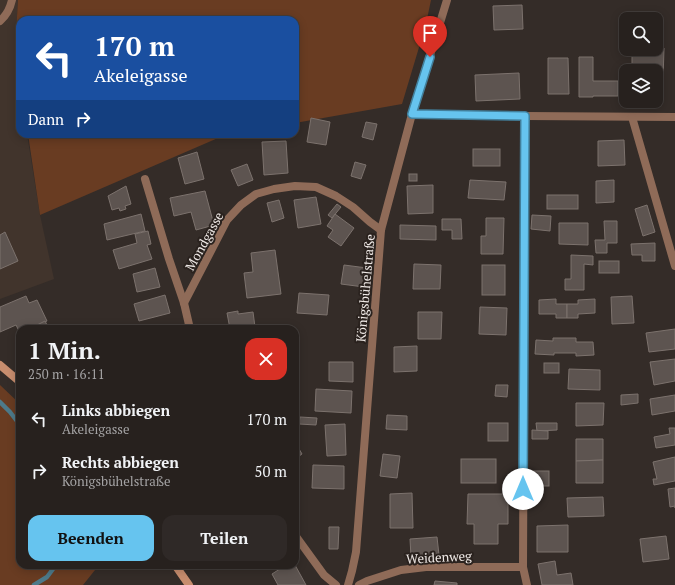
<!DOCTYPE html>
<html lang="de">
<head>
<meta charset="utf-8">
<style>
  :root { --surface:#27211e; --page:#2f2927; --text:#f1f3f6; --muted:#a4a3a4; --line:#433e3c; --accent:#66c4ef }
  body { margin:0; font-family:"PT Serif",serif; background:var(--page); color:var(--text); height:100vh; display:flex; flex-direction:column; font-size:15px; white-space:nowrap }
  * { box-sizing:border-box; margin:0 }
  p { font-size:13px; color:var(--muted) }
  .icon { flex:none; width:22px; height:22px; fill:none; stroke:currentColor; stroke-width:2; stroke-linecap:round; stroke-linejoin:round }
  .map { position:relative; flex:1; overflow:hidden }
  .sheet { position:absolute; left:16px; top:325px; width:283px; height:244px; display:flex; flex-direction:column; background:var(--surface); border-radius:12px; box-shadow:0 2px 10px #0003,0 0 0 1px var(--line) }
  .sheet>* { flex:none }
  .hud { position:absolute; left:16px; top:16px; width:283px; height:122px; border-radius:12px; box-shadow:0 2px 10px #0003,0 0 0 1px var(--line); background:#1a4fa0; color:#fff; overflow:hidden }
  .fabs { position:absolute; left:619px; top:12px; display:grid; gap:8px }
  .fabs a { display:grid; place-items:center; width:44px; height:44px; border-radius:8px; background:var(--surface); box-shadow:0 2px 10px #0003,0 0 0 1px var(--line); font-size:20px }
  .pin { position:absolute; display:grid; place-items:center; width:34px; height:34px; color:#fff; margin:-41px -17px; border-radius:50% 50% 50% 0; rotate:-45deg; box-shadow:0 0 4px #0007 }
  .pin .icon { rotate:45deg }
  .me { position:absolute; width:44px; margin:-22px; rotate:0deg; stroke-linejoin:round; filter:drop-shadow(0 0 3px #0008) }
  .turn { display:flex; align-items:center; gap:14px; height:84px; padding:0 12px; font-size:18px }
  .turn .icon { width:52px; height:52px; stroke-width:2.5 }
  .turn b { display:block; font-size:28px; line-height:34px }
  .then { display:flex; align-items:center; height:38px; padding:0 12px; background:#0003; gap:8px; font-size:15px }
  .round { display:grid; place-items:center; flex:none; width:42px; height:42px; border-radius:12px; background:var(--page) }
  .head { display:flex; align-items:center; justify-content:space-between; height:68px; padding:0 12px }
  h1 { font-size:24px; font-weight:600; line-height:30px }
  .button { display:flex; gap:8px; margin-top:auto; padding:8px 12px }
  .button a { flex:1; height:46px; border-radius:12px; background:var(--accent); color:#111; font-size:16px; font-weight:600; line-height:46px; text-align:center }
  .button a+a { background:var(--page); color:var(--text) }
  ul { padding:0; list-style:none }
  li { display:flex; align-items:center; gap:12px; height:52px; padding:0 12px }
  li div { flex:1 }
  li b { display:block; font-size:15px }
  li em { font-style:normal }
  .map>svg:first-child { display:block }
</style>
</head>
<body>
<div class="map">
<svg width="675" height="585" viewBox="0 0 675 585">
  <rect width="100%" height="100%" fill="#342c28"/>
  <path fill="#41342c" d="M0,0H18L15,57L20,88V134H27L40,215L54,279L0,299Z"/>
  <g fill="#693c22">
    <path d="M18,0H431L426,24L402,104L295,123V20H20V83L15,50Z"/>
    <path d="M28,134H238L218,138L40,215Z"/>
    <path d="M0,385L20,404V565H99L83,585H0Z"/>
  </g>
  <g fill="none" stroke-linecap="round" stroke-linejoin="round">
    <g stroke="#4d7a8a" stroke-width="4.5">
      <path d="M0,402L10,412L20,425"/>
      <path d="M34,585L47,577L56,565"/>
    </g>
  </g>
  <g fill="#5d5450" stroke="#7c726d">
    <path d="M522,5L523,29L494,30L493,6Z"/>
    <path d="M656,48H664L663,81H656V71H642V69L632,68V49H656Z"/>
    <path d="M579,57H593V81H618V96H593V97H579Z"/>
    <path d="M548,58H568L569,94H548Z"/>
    <path d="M519,73L520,99L476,101L475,75Z"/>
    <path d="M311,118L330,122L326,145L307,142Z"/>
    <path d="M366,122L377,124L373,140L362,137Z"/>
    <path d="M624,140L625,165L598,166V141Z"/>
    <path d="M286,141L288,173L264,175L262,142Z"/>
    <rect x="473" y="149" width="27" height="17"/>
    <path d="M197,152L204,179L185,184L178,158Z"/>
    <path d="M355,162L366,165L361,179L351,176Z"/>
    <path d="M247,164L253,180L238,186L231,170Z"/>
    <rect x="409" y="174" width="8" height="7"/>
    <path d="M470,180L506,182L504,200L468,198Z"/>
    <path d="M614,180V202L596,203V181Z"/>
    <path d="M433,185V213L408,214L407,186Z"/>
    <path d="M126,186L131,204L125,206L126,209L120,211L119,208L112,210L108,196Z"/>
    <path d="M205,191L214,225L196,230L191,212L174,216L170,198Z"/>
    <rect x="547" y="195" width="31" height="14"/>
    <path d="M316,197L321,224L298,228L294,200Z"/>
    <path d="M279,200L284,218L272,222L267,203Z"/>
    <path d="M337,204L341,207L332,218L328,215Z"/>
    <path d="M647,205L655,232L643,236L635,209Z"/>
    <path d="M141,214L145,231L107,240L104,224Z"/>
    <path d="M335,214L354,228L341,246L328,237L333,230L327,226Z"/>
    <path d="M532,215L551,216L550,231L531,229Z"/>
    <path d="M486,218H504L503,254H481V236H486Z"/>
    <path d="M442,219H461L462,239H452V230H442Z"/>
    <path d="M604,221H617V243H607V253H596L595,240H605Z"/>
    <path d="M559,223H588V245L559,244Z"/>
    <path d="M400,225L436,226V240L400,239Z"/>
    <path d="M148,231L151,244L147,245L152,259L119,269L113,250L137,243L135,234Z"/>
    <path d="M5,232L18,261L0,269V235Z"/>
    <path d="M655,243V261H642V255H632L631,244Z"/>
    <path d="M275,250L281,294L247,298L244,273L253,272L251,253Z"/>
    <path d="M571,255L593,256V265L584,264V290H565V279H571Z"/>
    <rect x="599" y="261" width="20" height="12"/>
    <path d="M414,264L441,265L440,289H413Z"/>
    <path d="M344,265L367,268L364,287L341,284Z"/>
    <rect x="482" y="265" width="23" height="30"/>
    <path d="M155,268L160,287L137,292L133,274Z"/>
    <path d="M299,293L329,295L327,315L297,313Z"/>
    <path d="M165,295L170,313L139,321L134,304Z"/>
    <path d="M26,296L29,303L37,300L47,321L29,329H20V333L16,325L0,332V307Z"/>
    <path d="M632,296L634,323L612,324L611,297Z"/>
    <path d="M556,299V304H567V318H556V314H539V300Z"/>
    <path d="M595,299V313L578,314V318H567V304H578V300Z"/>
    <path d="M480,307L507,308L506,335L479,334Z"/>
    <path d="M238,311V314L253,312L255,327L230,329L227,313Z"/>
    <path d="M418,312H442L441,339H418Z"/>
    <path d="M45,321L49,329H29Z"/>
    <path d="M675,329V349L649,352L646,333Z"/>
    <path d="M553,338H576V342H593L594,355L576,356V353H554V355L535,354L536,340L553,341Z"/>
    <path d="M417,346V371L394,372V347Z"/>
    <path d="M675,359V381L654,385L650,362Z"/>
    <path d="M329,362H353V382L329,381Z"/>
    <rect x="544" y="363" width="15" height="10"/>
    <path d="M569,369L600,370V390L568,389Z"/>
    <path d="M496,385H508L507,397L495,396Z"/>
    <path d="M316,389L352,391L351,413L315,411Z"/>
    <path d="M638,394V403L621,405V395Z"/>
    <path d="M675,395V411L652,415L650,399Z"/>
    <path d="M576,403H604L603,425L576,426Z"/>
    <path d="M387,415L407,416V430L386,429Z"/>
    <path d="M300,417L317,418L316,425L299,424Z"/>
    <rect x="488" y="423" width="20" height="18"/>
    <path d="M536,423H557V430L537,431Z"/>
    <path d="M345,424L346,455L327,456L325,425Z"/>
    <path d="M669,428H675V445L656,448L654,437L670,434Z"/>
    <path d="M532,430L548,431V439H532Z"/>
    <path d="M576,439H603V460L576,461Z"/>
    <path d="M295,442L302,454L295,459Z"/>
    <path d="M383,454L400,456L397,478L380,476Z"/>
    <path d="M675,457V481L654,485L653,479H657L653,462Z"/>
    <rect x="461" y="459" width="35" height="24"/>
    <path d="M603,460V483H576V461Z"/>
    <path d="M313,465L344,466V489L312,488Z"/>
    <rect x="533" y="471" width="16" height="15"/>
    <path d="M675,488V508V506L670,507L668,489Z"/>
    <path d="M412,493L413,528H390V494Z"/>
    <path d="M468,494H508V524H498V544H474V524H467Z"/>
    <path d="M603,497L604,516L568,517L567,498Z"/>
    <path d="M568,525V552H537V526Z"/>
    <path d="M329,527H339L338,549H329Z"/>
    <path d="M666,536L669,559L643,562L640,539Z"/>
    <path d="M437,537L439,555L411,557L410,539Z"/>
    <path d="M555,561L557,575L571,573L573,585H542L538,564Z"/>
    <path d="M286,565H295L306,585H278L272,574Z"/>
    <path d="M435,581L457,583V585H434Z"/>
  </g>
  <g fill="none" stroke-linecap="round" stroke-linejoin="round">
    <g stroke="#8f6b58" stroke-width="8">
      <path d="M0,21C7,15 10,9 12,0"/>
      <path d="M412,114L525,116L675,117"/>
      <path d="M525,116L523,567L527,585"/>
      <path d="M632,117L675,266"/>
      <path d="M145,179L169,259L184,303L190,329"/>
      <path d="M184,303L227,220L241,205L256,194L274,189L295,186L316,187L336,196L353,207L370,222L381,230"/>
      <path d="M295,535L324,575L336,585"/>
      <path d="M348,585L352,571L356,552L381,230L412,114L447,0"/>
      <path d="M359,585L367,581L401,570L426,567H523"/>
    </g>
    <g stroke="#c78d6e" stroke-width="8">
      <path d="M0,365L20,382"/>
      <path d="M175,565L189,585"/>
    </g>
  </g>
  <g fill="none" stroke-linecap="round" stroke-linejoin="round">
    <defs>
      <path id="route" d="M430,57L412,114L525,116L523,489"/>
    </defs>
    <use href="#route" stroke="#427f9b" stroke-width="10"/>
    <use href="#route" stroke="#66c4ef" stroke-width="7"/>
  </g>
  <g text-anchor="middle" stroke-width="4" stroke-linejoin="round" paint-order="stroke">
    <g font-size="13" fill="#efe9e6" stroke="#2a221e">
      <text transform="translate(204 241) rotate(-61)" y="5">Mondgasse</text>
      <text transform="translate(365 288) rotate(-85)" y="5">Königsbühelstraße</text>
      <text transform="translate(439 557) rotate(-3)" y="5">Weidenweg</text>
    </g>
  </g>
</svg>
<div class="fabs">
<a><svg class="icon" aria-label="search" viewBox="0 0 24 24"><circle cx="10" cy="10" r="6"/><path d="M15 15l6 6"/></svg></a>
<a><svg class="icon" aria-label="layers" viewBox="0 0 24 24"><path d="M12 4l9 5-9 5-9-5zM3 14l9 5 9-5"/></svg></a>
</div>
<div class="pin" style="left:430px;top:57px;background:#d93025"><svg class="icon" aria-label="arrive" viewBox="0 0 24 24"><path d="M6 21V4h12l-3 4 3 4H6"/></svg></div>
<svg class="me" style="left:523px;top:489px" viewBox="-20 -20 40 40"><circle r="19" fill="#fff"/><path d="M0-13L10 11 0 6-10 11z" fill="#66c4ef"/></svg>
<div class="hud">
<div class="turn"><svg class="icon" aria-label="left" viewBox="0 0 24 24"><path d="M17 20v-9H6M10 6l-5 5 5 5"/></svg><div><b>170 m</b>Akeleigasse</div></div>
<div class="then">Dann<svg class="icon" aria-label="right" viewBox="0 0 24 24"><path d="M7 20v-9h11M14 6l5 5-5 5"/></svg></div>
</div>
<section class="sheet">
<div class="head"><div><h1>1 Min.</h1><p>250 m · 16:11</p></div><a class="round" style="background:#d93025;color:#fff"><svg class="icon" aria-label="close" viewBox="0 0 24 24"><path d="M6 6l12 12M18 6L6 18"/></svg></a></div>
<ul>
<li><svg class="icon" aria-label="left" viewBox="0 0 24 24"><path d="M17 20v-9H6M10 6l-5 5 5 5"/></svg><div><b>Links abbiegen</b><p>Akeleigasse</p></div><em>170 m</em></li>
<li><svg class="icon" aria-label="right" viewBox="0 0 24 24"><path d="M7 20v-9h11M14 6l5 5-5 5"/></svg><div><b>Rechts abbiegen</b><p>Königsbühelstraße</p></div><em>50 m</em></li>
</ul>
<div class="button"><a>Beenden</a><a>Teilen</a></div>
</section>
</div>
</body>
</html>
